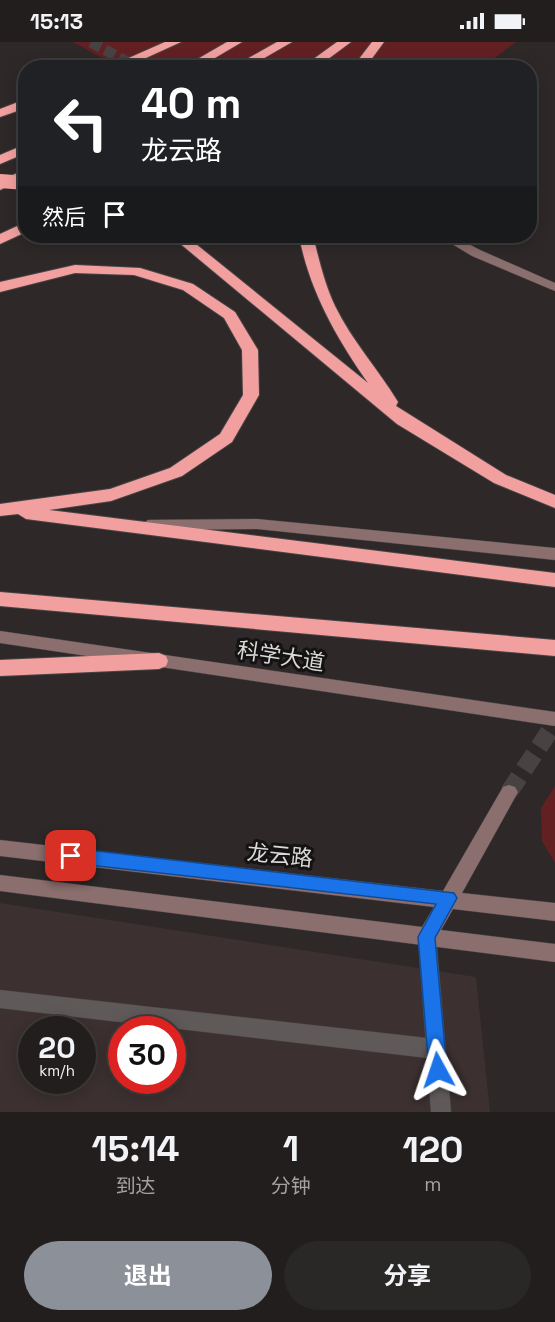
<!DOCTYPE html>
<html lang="zh">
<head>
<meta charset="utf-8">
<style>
  :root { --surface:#221e1e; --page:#2a2727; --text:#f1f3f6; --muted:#a2a2a4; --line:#3f3c3c; --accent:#8c9099 }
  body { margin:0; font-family:"Space Grotesk","Noto Sans SC",sans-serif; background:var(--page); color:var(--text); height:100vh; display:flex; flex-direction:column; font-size:22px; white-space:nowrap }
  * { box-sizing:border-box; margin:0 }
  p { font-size:20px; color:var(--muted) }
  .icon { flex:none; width:33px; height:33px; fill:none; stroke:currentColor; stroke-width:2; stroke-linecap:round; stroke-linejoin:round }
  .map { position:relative; height:1070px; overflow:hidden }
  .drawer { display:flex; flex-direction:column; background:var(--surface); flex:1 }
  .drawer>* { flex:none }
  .hud { position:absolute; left:18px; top:18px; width:519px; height:183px; border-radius:24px; box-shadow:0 3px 15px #0003,0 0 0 2px var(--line); background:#202124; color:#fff; overflow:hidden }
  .speed { position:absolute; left:18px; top:974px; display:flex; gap:12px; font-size:30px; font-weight:700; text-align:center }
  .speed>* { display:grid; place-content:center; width:78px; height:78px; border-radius:50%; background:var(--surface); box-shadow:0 3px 15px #0003,0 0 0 2px var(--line); line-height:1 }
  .speed small { font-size:15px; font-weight:400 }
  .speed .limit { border:9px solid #d22; background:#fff; color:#111 }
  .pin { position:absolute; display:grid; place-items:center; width:51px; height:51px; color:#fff; margin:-26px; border-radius:12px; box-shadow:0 3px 9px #0006 }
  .me { position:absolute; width:66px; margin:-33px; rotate:355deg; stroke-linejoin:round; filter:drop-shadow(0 0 4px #0008) }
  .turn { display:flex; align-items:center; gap:21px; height:126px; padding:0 24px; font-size:27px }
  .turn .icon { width:78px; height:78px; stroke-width:2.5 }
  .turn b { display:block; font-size:42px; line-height:51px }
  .then { display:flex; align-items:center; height:57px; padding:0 24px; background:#0003; gap:12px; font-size:22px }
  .eta { display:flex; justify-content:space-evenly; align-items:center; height:102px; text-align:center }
  .eta b { font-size:36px; font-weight:700; line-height:42px }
  .primary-button { display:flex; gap:12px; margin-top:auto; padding:12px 24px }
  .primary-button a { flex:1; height:69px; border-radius:36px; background:var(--accent); color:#fff; font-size:24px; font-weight:700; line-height:69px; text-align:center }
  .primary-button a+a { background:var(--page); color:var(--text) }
  .status { display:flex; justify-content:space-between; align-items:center; height:42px; padding:0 30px; background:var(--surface); direction:ltr }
  .status svg { height:16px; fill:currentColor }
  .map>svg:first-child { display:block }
</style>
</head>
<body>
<div class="status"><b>15:13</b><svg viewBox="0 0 49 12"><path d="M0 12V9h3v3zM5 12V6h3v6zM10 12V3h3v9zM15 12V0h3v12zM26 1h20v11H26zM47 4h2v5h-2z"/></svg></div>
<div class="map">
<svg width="555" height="1070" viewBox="0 0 555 1070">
  <rect width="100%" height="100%" fill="#2e2828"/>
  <path fill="#3c3030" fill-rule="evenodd" d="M0,861L476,935L490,1070H0ZM32,987H82V1038H32ZM122,987H172V1038H122Z"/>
  <g fill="#632023">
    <path d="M73,0H516L481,26L119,25Z"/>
    <path d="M555,744V821L542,799L541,766Z"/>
  </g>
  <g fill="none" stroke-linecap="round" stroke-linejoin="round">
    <path stroke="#484242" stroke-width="11" stroke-dasharray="11 5" stroke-linecap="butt" d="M91,0L138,26"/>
    <path stroke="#484242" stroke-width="18" stroke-dasharray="18 9" stroke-linecap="butt" d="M509,750L555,681"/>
    <defs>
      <path id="lane" d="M0,948L436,997L443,1000L446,1007L443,1014L436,1017L0,966Z"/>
      <path id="street" d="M427,886L434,889L436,895L451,1070H431L418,895L420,889Z"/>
      <g id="secondary">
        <path d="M439,194H453L480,208L555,241V249L472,214Z"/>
        <path d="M257,477L555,506V518L257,487L148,488L141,483L148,478Z"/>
        <path d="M0,589L555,670V684L0,601Z"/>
        <path d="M509,743L515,745L518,750L462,851L555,861V879L453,867L441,888L555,902V920L0,849V833L422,885L434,865L0,814V798L443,849L503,745Z"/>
      </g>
      <g id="highway">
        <path d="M165,0H181L124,26H106Z"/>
        <path d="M227,0H242L198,26H182Z"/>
        <path d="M277,0H292L247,26H231Z"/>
        <path d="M337,0H351L316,26H301Z"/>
        <path d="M372,0H384L365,26H352Z"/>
        <path d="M26,57V66L0,75V67Z"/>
        <path d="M26,102V111L0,122V113Z"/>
        <path d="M26,127V136L0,148V139Z"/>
        <path d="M26,180V190L0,202V192Z"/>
        <path d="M171,194H186L368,341C336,295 310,250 299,194H313C319,217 324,241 335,264C352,299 378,327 398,360L396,364L506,433L555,453V466L494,441L397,382Z"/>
        <path d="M75,223L140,226L193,242L235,270L258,308L259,353L232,400L182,434L111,459L49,468L555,531V545L26,477L18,472L0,474V462L110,447L170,426L220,392L243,353L242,308L224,276L183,248L134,233L75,231L0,250V240Z"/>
        <path d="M0,550L555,598V614L0,564Z"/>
        <path d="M159,611L166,614L168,619L166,624L159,627L0,634V618Z"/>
      </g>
    </defs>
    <use href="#lane" stroke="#494545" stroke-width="1"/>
    <use href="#street" stroke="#494545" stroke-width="1"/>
    <use href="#secondary" stroke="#494545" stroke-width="1"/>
    <use href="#highway" stroke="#494545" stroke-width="2"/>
    <use href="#lane" fill="#5f5959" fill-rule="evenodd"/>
    <use href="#street" fill="#5f5959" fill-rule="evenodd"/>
    <use href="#secondary" fill="#8b6e6e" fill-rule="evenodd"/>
    <use href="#highway" fill="#f2a09f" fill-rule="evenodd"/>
    <defs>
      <path id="highway-bridge" d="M0,139L26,141"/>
    </defs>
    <use href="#highway-bridge" stroke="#494545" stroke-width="14" stroke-linecap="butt"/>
    <use href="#highway-bridge" stroke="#f2a09f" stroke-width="14"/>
  </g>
  <path fill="#1a73e8" stroke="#114b97" stroke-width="1.5" d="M71,806L454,851L457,856L435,896L447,1028L444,1034L438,1037L431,1034L429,1028L418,895L436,862L71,821L65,819L63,814L65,808Z"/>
  <g text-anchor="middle" stroke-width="6" stroke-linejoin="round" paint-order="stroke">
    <g font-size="22" fill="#dcd8d8" stroke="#141212">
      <text transform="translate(281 614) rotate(9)" y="8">科学大道</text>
      <text transform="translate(280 813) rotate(6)" y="8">龙云路</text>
    </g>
  </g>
</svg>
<div class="speed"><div>20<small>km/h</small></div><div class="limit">30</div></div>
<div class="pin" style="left:71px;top:814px;background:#d93025"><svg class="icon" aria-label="arrive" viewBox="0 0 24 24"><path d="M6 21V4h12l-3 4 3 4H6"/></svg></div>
<svg class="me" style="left:438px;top:1028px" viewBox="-20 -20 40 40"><path d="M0-17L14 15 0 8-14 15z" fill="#1a73e8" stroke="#fff" stroke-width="4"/></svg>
<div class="hud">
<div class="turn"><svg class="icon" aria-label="left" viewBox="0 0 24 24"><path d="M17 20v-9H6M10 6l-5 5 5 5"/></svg><div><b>40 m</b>龙云路</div></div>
<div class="then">然后<svg class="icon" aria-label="arrive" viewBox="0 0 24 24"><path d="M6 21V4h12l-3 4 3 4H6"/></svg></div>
</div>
</div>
<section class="drawer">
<div class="eta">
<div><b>15:14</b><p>到达</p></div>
<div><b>1</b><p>分钟</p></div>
<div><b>120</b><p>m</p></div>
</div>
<div class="primary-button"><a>退出</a><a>分享</a></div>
</section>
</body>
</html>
